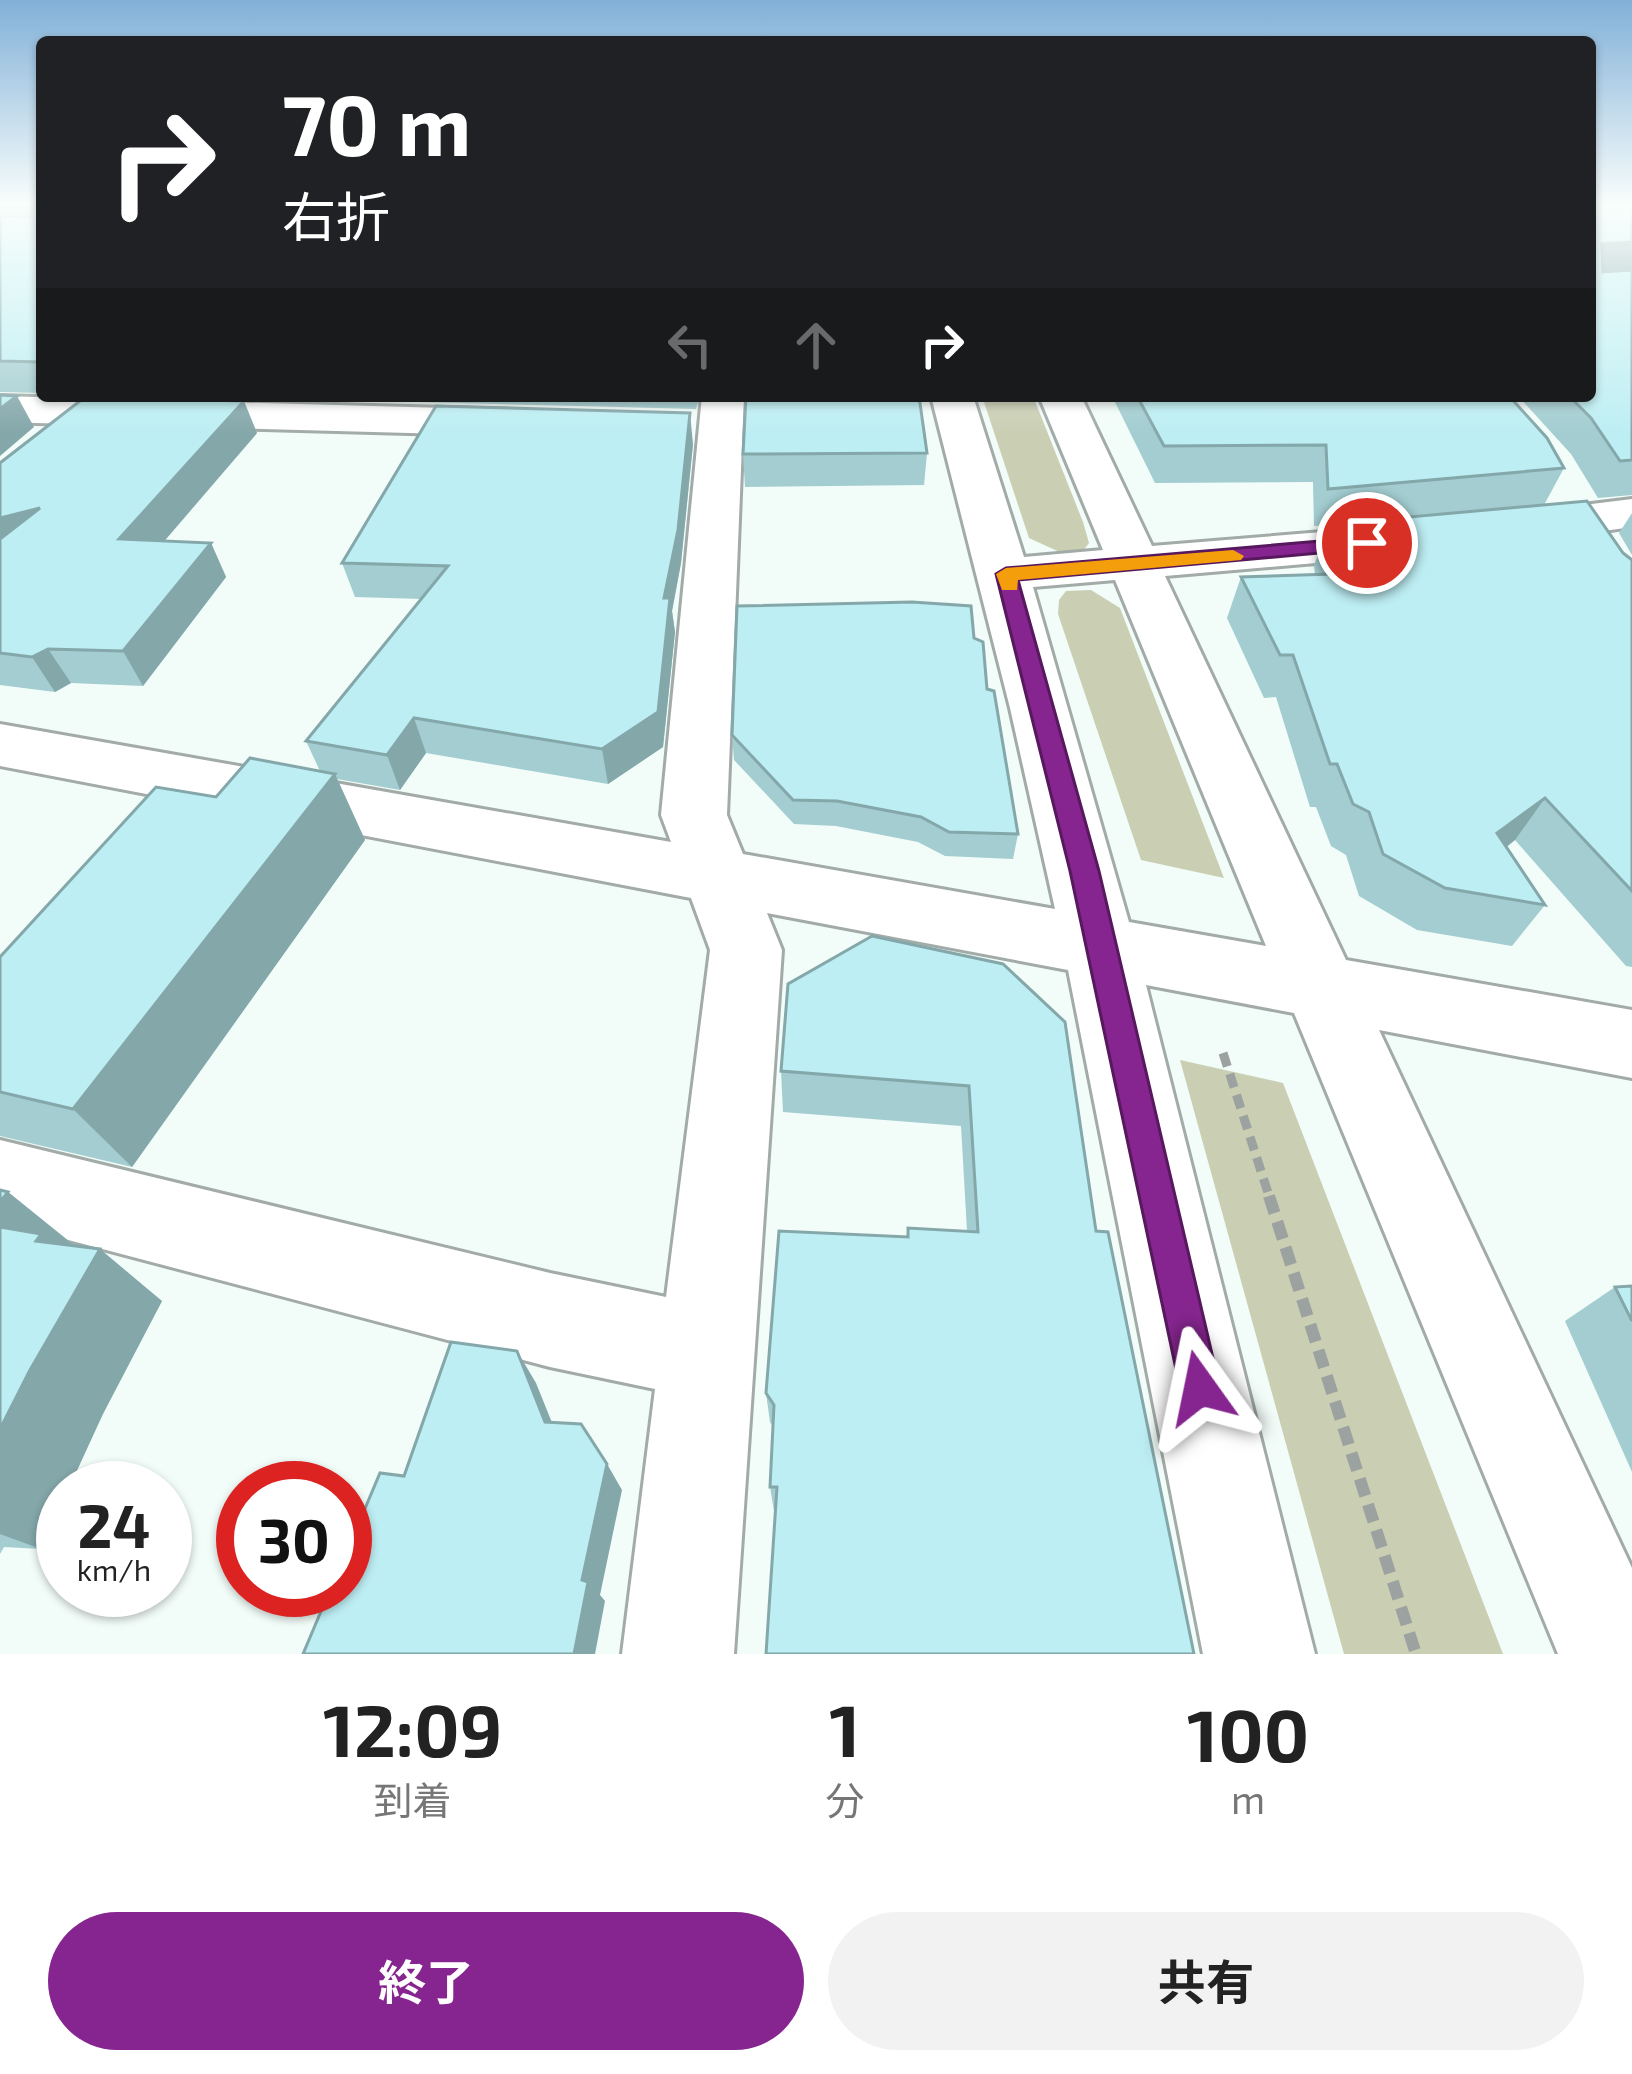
<!DOCTYPE html>
<html lang="ja">
<head>
<meta charset="utf-8">
<style>
  :root { --surface:#fff; --page:#f2f2f2; --text:#222; --muted:#767676; --accent:#86258f }
  body { margin:0; font-family:"Exo 2","Noto Sans JP",sans-serif; background:var(--page); color:var(--text); height:100vh; display:flex; flex-direction:column; font-size:45px; white-space:nowrap }
  * { box-sizing:border-box; margin:0 }
  p { font-size:39px; color:var(--muted) }
  .icon { flex:none; width:66px; height:66px; fill:none; stroke:currentColor; stroke-width:2; stroke-linecap:round; stroke-linejoin:round }
  .map { position:relative; height:1654px; overflow:hidden }
  .details { display:flex; flex-direction:column; background:var(--surface); flex:1 }
  .details>* { flex:none }
  .top-card { position:absolute; left:36px; top:36px; width:1560px; height:366px; border-radius:12px; box-shadow:0 3px 9px #0004; background:#202124; color:#fff; overflow:hidden }
  .speed { position:absolute; left:36px; top:1461px; display:flex; gap:24px; font-size:60px; font-weight:700; text-align:center }
  .speed>* { display:grid; place-content:center; width:156px; height:156px; border-radius:50%; background:var(--surface); box-shadow:0 3px 9px #0004; line-height:1 }
  .speed small { font-size:30px; font-weight:400 }
  .speed .limit { border:18px solid #d22; background:#fff; color:#111 }
  .pin { position:absolute; display:grid; place-items:center; width:102px; height:102px; color:#fff; margin:-51px; border:6px solid #fff; border-radius:50%; box-shadow:0 3px 12px #0007 }
  .me { position:absolute; width:132px; margin:-66px; rotate:348deg; stroke-linejoin:round; filter:drop-shadow(0 0 9px #0008) }
  .turn { display:flex; align-items:center; gap:42px; height:252px; padding:0 48px; font-size:54px }
  .turn .icon { width:156px; height:156px; stroke-width:2.5 }
  .turn b { display:block; font-size:84px; line-height:102px }
  .lanes { display:flex; align-items:center; height:114px; padding:0 48px; background:#0003; justify-content:center; gap:60px; direction:ltr }
  .lanes .off { opacity:.35 }
  .eta { display:flex; justify-content:space-evenly; align-items:center; height:204px; text-align:center }
  .eta b { font-size:72px; font-weight:700; line-height:84px }
  .action { display:flex; gap:24px; margin-top:auto; padding:24px 48px }
  .action a { flex:1; height:138px; border-radius:72px; background:var(--accent); color:#fff; font-size:48px; font-weight:700; line-height:138px; text-align:center }
  .action a+a { background:var(--page); color:var(--text) }
  .map>svg:first-child { display:block }
</style>
</head>
<body>
<div class="map">
<svg width="1632" height="1654" viewBox="0 0 1632 1654">
  <rect width="100%" height="100%" fill="#f2fcf8"/>
  <g fill="#caceb3">
    <path d="M982,396H1033L1083,522L1089,543L1083,551L1064,554L1029,538Z"/>
    <path d="M1091,590L1120,608L1224,878L1141,860L1058,614L1059,600L1066,591Z"/>
    <path d="M1180,1060L1283,1083L1503,1654H1344Z"/>
  </g>
  <g fill="none" stroke-linecap="round" stroke-linejoin="round">
    <defs>
      <g id="minor">
        <path d="M0,396L518,410L533,414L540,423L533,432L518,436L0,422Z"/>
        <path d="M702,396H744L727,815L743,854L1055,909L1010,708L931,396H973L1024,557L1103,550L1039,396H1081L1152,546L1408,525L1426,529L1433,540L1426,551L1408,555L1165,576L1346,960L1632,1010V1078L1379,1030L1632,1568V1654H1558L1294,1013L1146,985L1315,1654H1203L1068,970L767,913L782,950L734,1654H622L655,1389L550,1367L0,1222V1140L550,1273L666,1297L710,950L691,898L0,766V724L671,842L661,815ZM1115,580L1266,946L1129,922L1033,587Z"/>
        <path d="M1632,499V527L1511,544L1494,539L1486,529L1494,519L1511,514Z"/>
      </g>
    </defs>
    <use href="#minor" stroke="#a2aba8" stroke-width="6"/>
    <path stroke="#9ba2a0" stroke-width="9" stroke-dasharray="14 8" stroke-linecap="butt" d="M1223,1053L1270,1199"/>
    <path stroke="#9ba2a0" stroke-width="12" stroke-dasharray="18 9" stroke-linecap="butt" d="M1269,1196L1416,1654"/>
    <use href="#minor" fill="#fff" fill-rule="evenodd"/>
  </g>
  <g fill="#a3cdd1">
    <path d="M0,203H42V393L0,392Z"/>
    <path d="M1632,203V495L1598,498L1571,454L1518,396H1590Z"/>
    <path d="M175,396H700L696,409Z"/>
    <path d="M1112,396H1509L1564,468L1544,505L1632,560V967L1626,966L1515,840L1507,847L1545,905L1512,946L1417,930L1359,896L1346,855L1331,846L1316,807H1310L1276,697L1264,698L1227,618L1241,577L1315,575L1314,565L1330,525L1314,526L1313,482L1155,483Z"/>
    <path d="M257,433L164,541L211,543L226,577L143,686L71,683L55,692L0,685V463Z"/>
    <path d="M693,444L681,563L672,611L675,632L663,747L608,784L426,753L400,790L337,779L365,840L132,1167L0,1136V957L216,797L320,771L306,741L422,599L355,597L342,563Z"/>
    <path d="M927,453L924,485L745,487L743,454Z"/>
    <path d="M1632,513V555L1619,533Z"/>
    <path d="M974,638L1018,834L1013,859L945,856L918,842L836,826L794,824L734,760L732,735Z"/>
    <path d="M872,936L1096,1231L774,1511L770,1487L773,1427L770,1422L766,1393L907,1237L908,1228L967,1231L961,1126L783,1112L781,1071Z"/>
    <path d="M0,1190L8,1192L75,1246L162,1301L63,1488V1502L41,1549L4,1547L0,1554Z"/>
    <path d="M1632,1286V1472L1565,1321L1615,1287Z"/>
  </g>
  <g fill="#84a7aa">
    <path d="M1632,242V272L1590,276L1602,244Z"/>
    <path d="M17,396L34,427L0,456V409Z"/>
    <path d="M244,401L257,433L137,573L119,539Z"/>
    <path d="M690,413L693,444L681,563L672,611L675,632L663,747L608,784L602,749L664,598Z"/>
    <path d="M40,508L0,558V518Z"/>
    <path d="M211,543L226,577L143,686L123,651Z"/>
    <path d="M48,649L71,683L55,692L32,657Z"/>
    <path d="M414,718L426,753L400,790L387,755Z"/>
    <path d="M335,774L365,840L132,1167L73,1109Z"/>
    <path d="M1545,798L1515,840L1469,875L1497,833Z"/>
    <path d="M8,1192L76,1247L100,1249L162,1301L103,1414L69,1488H63V1502L41,1549L0,1534V1202Z"/>
    <path d="M517,1351L536,1383L563,1450L545,1422Z"/>
    <path d="M607,1464L622,1490L600,1595L605,1601L595,1654H574L582,1580Z"/>
  </g>
  <g fill="#bdeef3" stroke="#84a7aa" stroke-width="3">
    <path d="M32,203H42V362L0,361V216L32,217Z"/>
    <path d="M1590,203H1632V242L1602,244L1603,272L1632,270V460L1620,461L1591,418L1569,396H1590Z"/>
    <path d="M0,395L17,396L0,409Z"/>
    <path d="M746,396H919L927,453L743,454Z"/>
    <path d="M1137,396H1509L1547,438L1564,468L1328,489L1326,445L1164,446Z"/>
    <path d="M85,397L244,401L119,539L211,543L123,651L48,649L32,657L0,653V539L40,508L0,518V463Z"/>
    <path d="M436,406L690,413L678,530L664,598H670L658,712L602,749L414,718L387,755L306,741L448,566L342,563Z"/>
    <path d="M1587,501L1623,553L1632,560V891L1545,798L1497,833L1545,905L1445,888L1383,854L1369,812L1353,804L1337,764H1330L1293,655H1280L1241,577L1332,574L1331,524Z"/>
    <path d="M912,602L971,606L974,638L983,642L987,689L994,691L1018,834L949,832L921,817L837,801L793,800L732,735L737,606Z"/>
    <path d="M250,758L335,774L73,1109L0,1092V957L156,787L216,797Z"/>
    <path d="M872,936L1003,964L1065,1022L1096,1231L1108,1232L1194,1654H766L777,1487H770L774,1405L766,1393L779,1231L908,1237V1228L978,1232L969,1086L781,1071L788,984Z"/>
    <path d="M0,1190L8,1192L0,1202Z"/>
    <path d="M0,1227L41,1234L36,1241L100,1249L30,1370L0,1429Z"/>
    <path d="M1632,1286V1321L1615,1287Z"/>
    <path d="M451,1342L517,1351L545,1422L581,1424L607,1464L582,1580L588,1582L574,1654H303L330,1590H345V1556L380,1473L404,1476Z"/>
  </g>
  <linearGradient id="sky" x2="0" y2="1"><stop stop-color="#81b0d8"/><stop offset="0.47" stop-color="#f9fefc"/><stop offset="1" stop-color="#f9fefc" stop-opacity="0"/></linearGradient>
  <rect width="1632" height="435" fill="url(#sky)"/>
  <path fill="#86258f" stroke="#57185d" stroke-width="3" d="M1367,537L1375,539V548L1018,580L1099,871L1220,1388L1214,1402L1200,1408L1186,1402L1180,1388L1070,871L996,574L1006,568Z"/>
  <path fill="#f59e0b" d="M1233,550L1244,556L1241,560L1018,580L1017,590H1002L996,574L1006,568Z"/>
</svg>
<div class="speed"><div>24<small>km/h</small></div><div class="limit">30</div></div>
<div class="pin" style="left:1367px;top:543px;background:#d93025"><svg class="icon" aria-label="arrive" viewBox="0 0 24 24"><path d="M6 21V4h12l-3 4 3 4H6"/></svg></div>
<svg class="me" style="left:1200px;top:1388px" viewBox="-20 -20 40 40"><path d="M0-17L14 15 0 8-14 15z" fill="#86258f" stroke="#fff" stroke-width="4"/></svg>
<div class="top-card">
<div class="turn"><svg class="icon" aria-label="right" viewBox="0 0 24 24"><path d="M7 20v-9h11M14 6l5 5-5 5"/></svg><div><b>70 m</b>右折</div></div>
<div class="lanes"><svg class="icon off" aria-label="left" viewBox="0 0 24 24"><path d="M17 20v-9H6M10 6l-5 5 5 5"/></svg><svg class="icon off" aria-label="ahead" viewBox="0 0 24 24"><path d="M12 20V5M6 11l6-6 6 6"/></svg><svg class="icon" aria-label="right" viewBox="0 0 24 24"><path d="M7 20v-9h11M14 6l5 5-5 5"/></svg></div>
</div>
</div>
<section class="details">
<div class="eta">
<div><b>12:09</b><p>到着</p></div>
<div><b>1</b><p>分</p></div>
<div><b>100</b><p>m</p></div>
</div>
<div class="action"><a>終了</a><a>共有</a></div>
</section>
</body>
</html>
